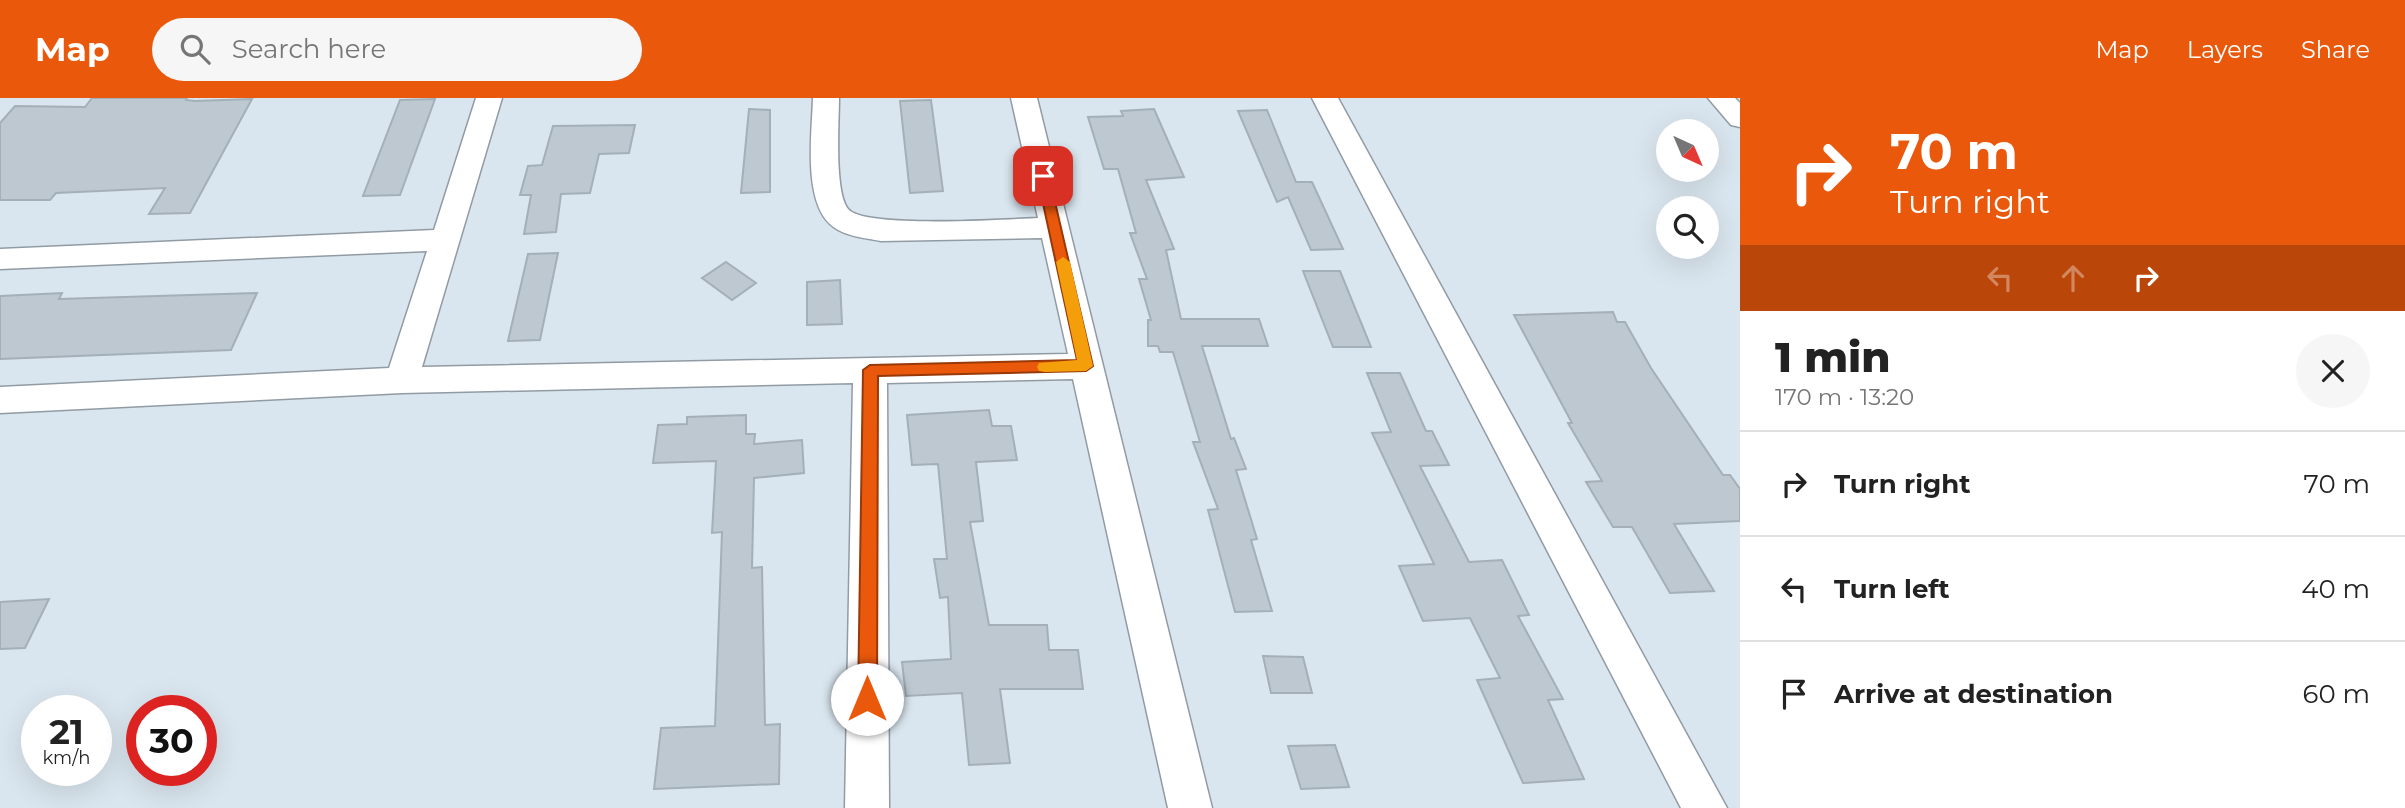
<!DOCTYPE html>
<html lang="en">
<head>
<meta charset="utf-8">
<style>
  :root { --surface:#fff; --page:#f6f6f6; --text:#222; --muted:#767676; --line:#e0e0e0; --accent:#ea580c }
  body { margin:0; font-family:Montserrat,sans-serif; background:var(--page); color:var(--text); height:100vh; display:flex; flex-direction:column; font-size:26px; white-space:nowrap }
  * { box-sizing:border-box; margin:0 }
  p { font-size:23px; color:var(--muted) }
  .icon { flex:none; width:38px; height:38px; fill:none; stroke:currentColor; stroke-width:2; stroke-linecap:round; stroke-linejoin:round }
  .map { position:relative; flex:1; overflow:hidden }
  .drawer { display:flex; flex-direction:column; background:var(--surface); width:665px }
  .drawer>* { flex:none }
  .hud { background:#ea580c; color:#fff; overflow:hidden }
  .needle { width:46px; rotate:136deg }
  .tools { position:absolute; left:1656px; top:21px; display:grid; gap:14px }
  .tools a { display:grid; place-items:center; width:63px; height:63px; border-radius:50%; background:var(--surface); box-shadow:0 7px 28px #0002; font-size:35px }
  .speed { position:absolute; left:21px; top:597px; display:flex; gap:14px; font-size:35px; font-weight:700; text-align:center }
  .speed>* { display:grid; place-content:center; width:91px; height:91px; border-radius:50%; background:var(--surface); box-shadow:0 7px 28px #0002; line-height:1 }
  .speed small { font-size:18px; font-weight:400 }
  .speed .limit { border:10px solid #d22; background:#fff; color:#111 }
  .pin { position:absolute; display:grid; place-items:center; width:60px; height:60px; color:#fff; margin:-30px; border-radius:14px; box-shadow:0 4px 10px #0006 }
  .me { position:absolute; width:77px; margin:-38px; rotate:0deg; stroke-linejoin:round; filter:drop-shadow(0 0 5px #0008) }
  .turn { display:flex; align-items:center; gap:24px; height:147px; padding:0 35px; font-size:32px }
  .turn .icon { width:91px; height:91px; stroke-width:2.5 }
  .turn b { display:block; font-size:49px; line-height:60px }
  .lanes { display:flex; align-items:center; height:66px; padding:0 35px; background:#0003; justify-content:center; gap:35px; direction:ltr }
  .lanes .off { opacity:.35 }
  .round { display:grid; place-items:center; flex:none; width:74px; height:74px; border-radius:37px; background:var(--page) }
  .overview { display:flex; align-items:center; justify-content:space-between; height:119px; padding:0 35px }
  h1 { font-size:42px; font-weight:800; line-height:52px }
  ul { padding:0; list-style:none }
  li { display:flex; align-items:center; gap:21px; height:105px; padding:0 35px; border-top:2px solid var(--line) }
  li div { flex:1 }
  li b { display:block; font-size:26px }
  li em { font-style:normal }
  header { display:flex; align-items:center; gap:42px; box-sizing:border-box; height:98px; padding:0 35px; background:var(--accent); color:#fff }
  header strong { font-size:33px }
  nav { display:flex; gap:38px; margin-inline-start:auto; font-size:24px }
  .search { width:490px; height:63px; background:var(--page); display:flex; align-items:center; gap:18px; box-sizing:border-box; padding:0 24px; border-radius:38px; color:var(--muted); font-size:26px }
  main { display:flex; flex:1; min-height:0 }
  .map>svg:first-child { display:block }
</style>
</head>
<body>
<header>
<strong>Map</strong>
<div class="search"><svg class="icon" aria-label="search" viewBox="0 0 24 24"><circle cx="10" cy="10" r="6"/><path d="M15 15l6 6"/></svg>Search here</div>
<nav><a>Map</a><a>Layers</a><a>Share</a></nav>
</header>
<main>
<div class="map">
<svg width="1740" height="710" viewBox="0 0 1740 710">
  <rect width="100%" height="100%" fill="#dae6ef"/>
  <g fill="#bdc8d1" stroke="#a4afb8" stroke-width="2">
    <path d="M92,0H187L186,2L195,3L252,1L190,115L149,116L165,90L56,95L50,102H0V25L15,8L85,9Z"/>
    <path d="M435,1L400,97L363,98L400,2Z"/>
    <path d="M931,2L943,93L910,95L900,3Z"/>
    <path d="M749,11L770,12V94L741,95Z"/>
    <path d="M1154,11L1184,79L1146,82L1174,151L1166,152L1181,221H1259L1268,248H1202L1231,341L1234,340L1246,371L1236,372L1257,441L1251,442L1272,513L1235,514L1208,412L1218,411L1193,344H1200L1173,254H1160L1158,248H1148V222H1151L1139,181H1147L1130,135H1136L1118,71H1104L1088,19L1123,18L1121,13Z"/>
    <path d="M1267,12L1296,84H1312L1343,151L1311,152L1288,99L1277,104L1238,13Z"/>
    <path d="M635,27L629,55L599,56L590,95L561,96L556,134L524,136L531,97H520L528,68L542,67L553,28Z"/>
    <path d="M558,155L540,242L508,243L528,156Z"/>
    <path d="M726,164L756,185L732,202L702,180Z"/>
    <path d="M1303,173H1340L1371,249H1333Z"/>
    <path d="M840,182L842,226L807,227V184Z"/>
    <path d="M62,195L59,201L257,195L231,252L0,261V198Z"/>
    <path d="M1613,214L1617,224H1625L1651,270L1723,377H1730L1740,391V423L1674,426L1714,493L1670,495L1632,429H1613L1586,384L1602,383L1568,325H1572L1514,217Z"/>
    <path d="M1367,275H1400L1426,333H1432L1449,367L1420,368L1469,464L1502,462L1529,517L1518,518L1563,601L1548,602L1584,681L1523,685L1477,582L1500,580L1470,520L1423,523L1399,468L1434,466L1372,335L1391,334Z"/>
    <path d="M989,312L992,328H1011L1017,362L976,364L983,423L970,424L989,527H1047L1049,552H1078L1083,591H1000L1010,665L969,667L962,595L906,598L902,564L951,561L948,499L940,500L934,461H947L938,366L912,367L907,317Z"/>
    <path d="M746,317V336H755L754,346L802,342L804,375L754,380L752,470L762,469L765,627L780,626L779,686L654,691L661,630L715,628L722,434L712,435L716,363L653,365L658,327L687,326V319Z"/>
    <path d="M49,501L25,550L0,551V504Z"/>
    <path d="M1263,558L1303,559L1312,595H1271Z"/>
    <path d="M1335,647L1349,689L1301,691L1288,648Z"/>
  </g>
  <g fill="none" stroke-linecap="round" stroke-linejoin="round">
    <defs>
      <g id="minor">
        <path d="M476,0H502L422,269L1068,256L1042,140L881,143C865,140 842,138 830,126C803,101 812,34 813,0H839C839,24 834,93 848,111C864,131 1007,121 1038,120L1011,0H1037L1212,710H1168L1073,281L887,285L889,710H845L853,285L402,295L0,315V289L389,270L427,153L0,171V151L434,132Z"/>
        <path d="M1312,0H1338L1727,710H1681Z"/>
        <path d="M1708,0H1735L1740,5V29L1731,27Z"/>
      </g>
    </defs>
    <use href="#minor" stroke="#919ba4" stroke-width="3"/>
    <use href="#minor" fill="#fff" fill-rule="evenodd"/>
  </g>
  <path fill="#ea580c" stroke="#983908" stroke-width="2" d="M1043,74L1049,78L1093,268L1086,273L878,278L877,601L874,607L867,610L861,607L858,601L863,272L870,267L1077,262L1037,78Z"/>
  <path fill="#f59e0b" d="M1063,159L1070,164L1093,268L1086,273L1045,274L1039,273L1037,269L1039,265L1077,262L1056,164Z"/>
</svg>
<div class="tools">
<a><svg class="needle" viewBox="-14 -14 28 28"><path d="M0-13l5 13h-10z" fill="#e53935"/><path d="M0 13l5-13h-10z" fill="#767676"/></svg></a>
<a><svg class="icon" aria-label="search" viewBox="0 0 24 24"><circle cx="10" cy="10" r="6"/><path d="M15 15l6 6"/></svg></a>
</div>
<div class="speed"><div>21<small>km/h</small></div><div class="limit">30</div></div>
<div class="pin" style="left:1043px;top:78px;background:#d93025"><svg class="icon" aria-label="arrive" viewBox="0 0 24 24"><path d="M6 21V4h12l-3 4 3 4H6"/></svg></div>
<svg class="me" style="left:867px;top:601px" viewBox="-20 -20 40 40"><circle r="19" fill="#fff"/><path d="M0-13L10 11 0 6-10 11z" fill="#ea580c"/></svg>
</div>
<section class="drawer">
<div class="hud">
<div class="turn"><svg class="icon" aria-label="right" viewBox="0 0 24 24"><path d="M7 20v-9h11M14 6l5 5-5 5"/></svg><div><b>70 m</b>Turn right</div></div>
<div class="lanes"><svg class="icon off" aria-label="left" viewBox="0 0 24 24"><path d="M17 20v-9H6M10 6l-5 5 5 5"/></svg><svg class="icon off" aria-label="ahead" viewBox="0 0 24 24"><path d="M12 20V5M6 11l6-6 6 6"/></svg><svg class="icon" aria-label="right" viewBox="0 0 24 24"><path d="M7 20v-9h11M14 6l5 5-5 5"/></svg></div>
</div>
<div class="overview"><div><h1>1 min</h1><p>170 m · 13:20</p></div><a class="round"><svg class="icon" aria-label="close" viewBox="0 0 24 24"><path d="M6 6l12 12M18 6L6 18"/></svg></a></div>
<ul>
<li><svg class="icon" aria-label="right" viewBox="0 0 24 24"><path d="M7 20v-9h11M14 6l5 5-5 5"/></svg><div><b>Turn right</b></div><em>70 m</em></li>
<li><svg class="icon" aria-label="left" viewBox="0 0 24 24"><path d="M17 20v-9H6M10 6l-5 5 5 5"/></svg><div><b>Turn left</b></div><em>40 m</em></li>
<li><svg class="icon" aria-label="arrive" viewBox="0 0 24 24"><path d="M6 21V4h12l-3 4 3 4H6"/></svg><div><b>Arrive at destination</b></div><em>60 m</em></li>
</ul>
</section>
</main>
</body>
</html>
